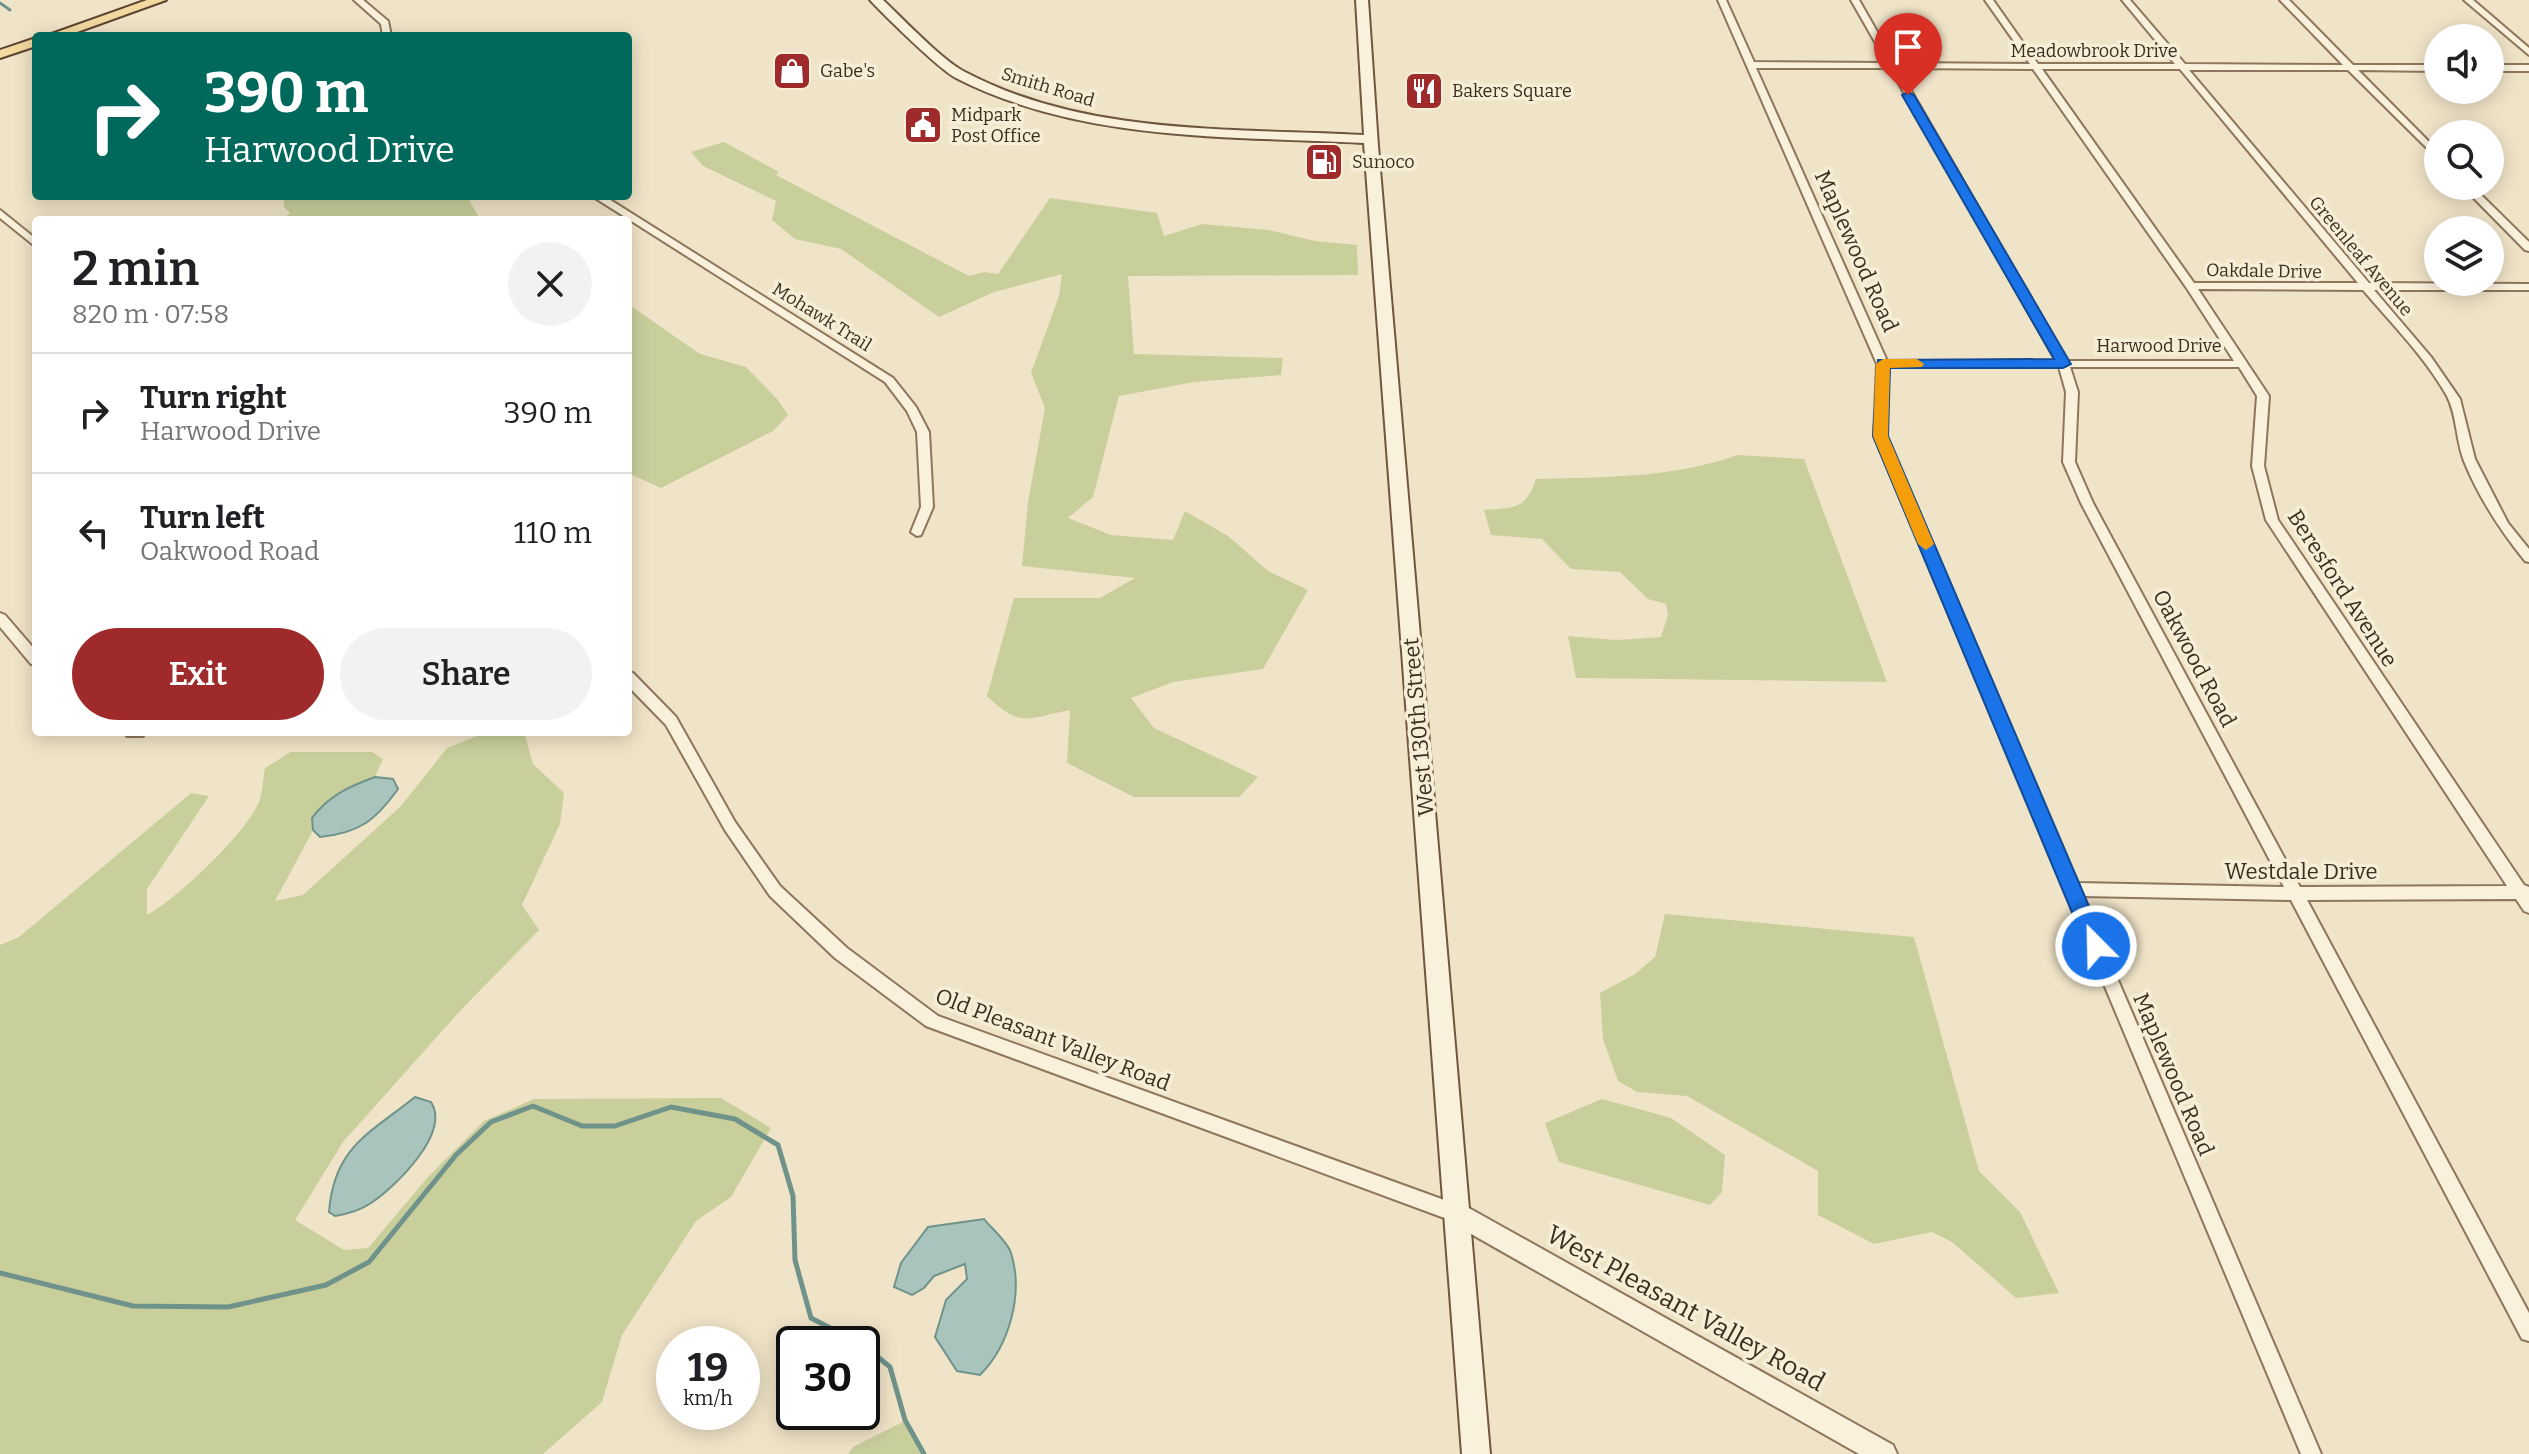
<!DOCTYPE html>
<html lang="en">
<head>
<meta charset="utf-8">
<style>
  :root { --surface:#fff; --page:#f2f2f2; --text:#202124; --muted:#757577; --line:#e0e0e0; --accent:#9e2a2b }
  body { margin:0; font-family:Bitter,serif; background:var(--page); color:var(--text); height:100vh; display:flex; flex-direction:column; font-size:30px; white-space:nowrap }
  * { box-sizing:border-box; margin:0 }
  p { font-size:26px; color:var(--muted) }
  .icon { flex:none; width:44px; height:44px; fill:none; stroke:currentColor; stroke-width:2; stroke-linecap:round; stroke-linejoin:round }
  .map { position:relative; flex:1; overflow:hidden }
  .details { position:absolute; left:32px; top:216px; width:600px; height:520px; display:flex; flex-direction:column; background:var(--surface); border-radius:8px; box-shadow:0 4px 20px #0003 }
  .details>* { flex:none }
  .guide { position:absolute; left:32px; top:32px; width:600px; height:168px; border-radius:8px; box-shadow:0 4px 20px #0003; background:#00695c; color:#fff; overflow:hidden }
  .tools { position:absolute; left:2424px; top:24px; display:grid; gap:16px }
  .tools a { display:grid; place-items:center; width:80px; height:80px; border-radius:50%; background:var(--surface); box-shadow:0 4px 20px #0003; font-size:40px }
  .speed { position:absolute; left:656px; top:1326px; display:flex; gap:16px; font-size:40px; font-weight:700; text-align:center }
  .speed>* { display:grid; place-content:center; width:104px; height:104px; border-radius:50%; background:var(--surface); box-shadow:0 4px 20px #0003; line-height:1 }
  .speed small { font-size:20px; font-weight:400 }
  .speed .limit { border:4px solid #111; border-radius:12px; background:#fff; color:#111 }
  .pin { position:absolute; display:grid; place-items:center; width:68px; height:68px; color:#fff; margin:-82px -34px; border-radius:50% 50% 50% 0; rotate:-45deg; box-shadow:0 0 8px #0007 }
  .pin .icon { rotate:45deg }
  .me { position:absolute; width:88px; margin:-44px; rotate:337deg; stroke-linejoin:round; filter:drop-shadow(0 0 6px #0008) }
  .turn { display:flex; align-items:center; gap:28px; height:168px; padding:0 40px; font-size:36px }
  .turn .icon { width:104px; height:104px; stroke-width:2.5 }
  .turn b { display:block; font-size:56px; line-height:68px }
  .round { display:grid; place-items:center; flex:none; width:84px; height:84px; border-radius:42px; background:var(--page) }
  .headline { display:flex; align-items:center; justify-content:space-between; height:136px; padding:0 40px }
  h1 { font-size:48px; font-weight:600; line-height:60px }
  .cta { display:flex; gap:16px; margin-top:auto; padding:16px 40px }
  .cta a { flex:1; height:92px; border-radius:48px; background:var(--accent); color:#fff; font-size:32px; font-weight:600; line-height:92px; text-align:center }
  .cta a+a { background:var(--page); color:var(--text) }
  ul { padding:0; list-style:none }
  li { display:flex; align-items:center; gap:24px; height:120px; padding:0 40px; border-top:2px solid var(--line) }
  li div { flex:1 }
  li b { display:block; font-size:30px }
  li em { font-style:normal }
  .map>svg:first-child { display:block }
</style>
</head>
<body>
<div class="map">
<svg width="2529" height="1454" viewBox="0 0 2529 1454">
  <rect width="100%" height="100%" fill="#f0e4c8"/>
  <g fill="#c9cf9b">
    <path d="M724,142L779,172L776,175L969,276L984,272L998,274L1050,198L1157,213L1164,236L1202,224L1269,230L1315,241L1357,245L1358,275L1128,276L1134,354L1283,358L1281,375L1194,382L1119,396L1093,497L1068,518L1111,535L1173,540L1185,511L1228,536L1268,571L1308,590L1263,669L1173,682L1131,698L1154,728L1258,777L1239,797H1134L1067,763L1070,710C1027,718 1021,729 987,696L1014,598H1100L1135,578L1022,566L1028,502L1045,408L1031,373L1059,296L1062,274L994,292L939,317L841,249L795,239L772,220L776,201L703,166L691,152Z"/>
    <path d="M284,196H467L478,216L469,220H283L290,213L284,207Z"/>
    <path d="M628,304L700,354L746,367L778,400L788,415L773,431L661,488L628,473Z"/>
    <path d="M1738,455L1804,459L1887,682L1576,678L1568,636L1616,640L1661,637L1668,615L1666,604L1648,599L1620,572L1571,569L1542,539L1491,535L1484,510C1513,508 1526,510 1536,479C1606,477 1672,478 1738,455Z"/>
    <path d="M487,732L525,735L533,764L564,793L560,824L522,905L539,930L459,1012L343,1142L295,1220L344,1250L368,1248L428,1177L484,1121L534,1099L721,1098L771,1128L731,1197L696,1221L622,1335L602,1402L543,1454H0V945L19,937L191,793L209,796L147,889V915C175,901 251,829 260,799C263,790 263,778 265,768L291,752H372L383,759L375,777L326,806L275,901L303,895L401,806L447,748Z"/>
    <path d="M1665,914L1914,937L1979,1171L2020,1212L2059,1293L2016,1298L1952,1242L1932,1232L1874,1244L1818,1215V1171L1687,1096L1637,1092L1618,1081L1603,1039L1600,993L1635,974L1655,957Z"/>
    <path d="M1602,1099L1671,1118L1725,1155L1722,1192L1710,1205L1559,1162L1545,1123Z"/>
    <path d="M905,1421L924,1454H848L853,1447Z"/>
  </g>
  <g fill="#a9c4bc" stroke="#6f938a" stroke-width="2">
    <path d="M375,777L393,779L398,789C375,821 359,833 320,837L313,830L312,818C328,796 350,786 375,777Z"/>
    <path d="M415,1097L431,1102C451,1133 396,1186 371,1203C361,1210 347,1214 335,1216L329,1212C334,1147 369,1134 415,1097Z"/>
    <path d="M984,1219C992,1229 1008,1242 1011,1253C1024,1294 1009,1346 980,1375L957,1371L935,1337L946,1300L967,1279L965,1264L934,1276L924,1288L912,1295L894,1287L901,1263L928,1227Z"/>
  </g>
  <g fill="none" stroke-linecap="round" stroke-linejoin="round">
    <path stroke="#6f938a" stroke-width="3" d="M0,3L10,10"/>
    <g stroke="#6f938a" stroke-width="5">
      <path d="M0,1273L133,1306L228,1307L326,1285L369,1262L456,1155L491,1122L533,1106L582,1126H615L671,1107L735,1119L778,1145L793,1196L795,1260L811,1318L861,1344"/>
      <path d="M862,1344L890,1367L905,1420L924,1454"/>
    </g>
    <defs>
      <g id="minor">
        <path d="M354,0H363L388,21L391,36H383L381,24Z"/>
        <path d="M1718,0H1726L1754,62L1887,63L1851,0H1859L1895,63L2030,64L1985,0H1993L2038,64H2175L2122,0H2130L2185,64L2343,65L2280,0H2289L2353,65H2438V71L2358,70L2438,151V159L2348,70H2189L2369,283L2529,284V290H2374L2431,357L2460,399L2475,459L2508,523L2529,549V562L2525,561C2500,530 2479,498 2464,461C2456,441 2457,415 2447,396C2425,357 2392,324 2363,290L2198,289L2269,396L2264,466L2278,520L2524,885L2529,887V913L2524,911L2516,899L2307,900L2529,1313V1341L2522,1339L2291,900L2082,896L2321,1454H2301L1874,436L1877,364ZM1756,68H1890L2056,361H1887ZM1898,68L2033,69L2186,287L2234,361H2067ZM2042,69H2180L2358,283H2194ZM1888,367H2059L2066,392L2063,462L2081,503L2284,887L2077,883L1886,436ZM2070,367H2239L2257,396L2252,466L2266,520L2507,886L2300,887L2093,503L2075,462L2078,392Z"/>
        <path d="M2464,0H2473L2529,48V55Z"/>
        <rect x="2490" y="65" width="39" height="6"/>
        <path d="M2462,186H2472L2529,242V251L2525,250Z"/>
        <path d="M592,196H604L893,378L916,407L929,432L933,507L921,535L917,536L911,532L921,507L917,432L907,411L885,382Z"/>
        <path d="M0,210L36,239V247L0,218Z"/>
        <path d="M0,613L5,615L36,651V665L31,664L0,627Z"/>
        <path d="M628,672L633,673L676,717L735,822L780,886L847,948L938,1016L1458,1205L1464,1208L1467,1214L1464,1220L1458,1223L926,1026L835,958L770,896L725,830L666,725L628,686Z"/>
        <path d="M125,732H145L143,736H127Z"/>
      </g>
      <path id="tertiary" d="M1458,1202L1893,1445L1897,1454H1859L1450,1222L1446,1214L1450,1206Z"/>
      <path id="secondary" d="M870,0H883C903,19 943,61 965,72C1086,136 1231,128 1364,135L1356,0H1368L1378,146L1490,1454H1462L1364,143C1228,136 1081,142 956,78C939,69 885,16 870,0Z"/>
      <g id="primary">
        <path d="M147,0H166L66,36H46Z"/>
        <path d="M36,38V46L0,58V50Z"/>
      </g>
    </defs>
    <use href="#minor" stroke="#8d765c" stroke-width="4"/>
    <use href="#tertiary" stroke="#8d765c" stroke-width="4"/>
    <use href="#secondary" stroke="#6f573f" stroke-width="4"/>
    <use href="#primary" stroke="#5b4430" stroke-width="4"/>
    <use href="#minor" fill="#faf1dc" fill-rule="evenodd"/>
    <use href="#tertiary" fill="#faf1dc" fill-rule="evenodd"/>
    <use href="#secondary" fill="#faf1dc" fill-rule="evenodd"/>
    <use href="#primary" fill="#f3d9a0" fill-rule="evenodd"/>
  </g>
  <path fill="#1a73e8" stroke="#114b97" stroke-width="2" d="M1908,92L1914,95L2071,364L2063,368H1890L1888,436L2106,946L2103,952L2096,955L2089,952L2086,946L1873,436L1878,360L2054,359L1902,95Z"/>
  <path fill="#f59e0b" d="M1917,359L1924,364L1922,367L1890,368L1888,436L1934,544L1926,550L1918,544L1873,436L1876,364L1883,359Z"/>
  <defs>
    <symbol id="shop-square" viewBox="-11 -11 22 22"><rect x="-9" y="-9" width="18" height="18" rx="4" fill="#9e2a2b" stroke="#f7eed8"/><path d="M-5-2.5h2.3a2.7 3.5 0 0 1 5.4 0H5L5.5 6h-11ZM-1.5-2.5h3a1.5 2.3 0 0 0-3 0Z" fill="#fff"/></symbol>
    <symbol id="restaurant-square" viewBox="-11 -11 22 22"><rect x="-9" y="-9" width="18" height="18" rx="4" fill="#9e2a2b" stroke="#f7eed8"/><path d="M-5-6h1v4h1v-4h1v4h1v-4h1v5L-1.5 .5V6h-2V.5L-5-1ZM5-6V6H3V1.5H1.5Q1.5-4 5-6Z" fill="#fff"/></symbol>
    <symbol id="civic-square" viewBox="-11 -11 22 22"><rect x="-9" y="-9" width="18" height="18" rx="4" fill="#9e2a2b" stroke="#f7eed8"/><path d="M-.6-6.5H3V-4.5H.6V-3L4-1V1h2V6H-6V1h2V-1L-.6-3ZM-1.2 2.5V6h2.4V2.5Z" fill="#fff"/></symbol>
    <symbol id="fuel-square" viewBox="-11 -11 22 22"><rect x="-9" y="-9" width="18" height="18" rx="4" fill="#9e2a2b" stroke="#f7eed8"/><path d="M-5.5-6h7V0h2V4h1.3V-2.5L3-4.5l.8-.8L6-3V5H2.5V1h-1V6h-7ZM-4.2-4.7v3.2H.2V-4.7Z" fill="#fff"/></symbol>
  </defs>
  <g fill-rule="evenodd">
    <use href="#shop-square" x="770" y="49" width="44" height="44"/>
    <use href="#restaurant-square" x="1402" y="69" width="44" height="44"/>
    <use href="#civic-square" x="901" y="103" width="44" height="44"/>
    <use href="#fuel-square" x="1302" y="140" width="44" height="44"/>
  </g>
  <g text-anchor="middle" stroke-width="7" stroke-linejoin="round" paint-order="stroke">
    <g font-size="18" fill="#3d2e20" stroke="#f7eed8">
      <text x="2094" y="57">Meadowbrook Drive</text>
      <text transform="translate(1048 87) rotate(17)" y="6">Smith Road</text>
      <text transform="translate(2361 256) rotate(50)" y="6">Greenleaf Avenue</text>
      <text transform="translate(2264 271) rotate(1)" y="6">Oakdale Drive</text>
      <text transform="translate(822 317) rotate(32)" y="6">Mohawk Trail</text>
      <text x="2159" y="352">Harwood Drive</text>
    </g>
    <g font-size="18" fill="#3d2e20" stroke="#f7eed8" text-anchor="start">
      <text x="820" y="77">Gabe's</text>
      <text x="1452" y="97">Bakers Square</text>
      <text x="951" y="121">Midpark<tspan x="951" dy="21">Post Office</tspan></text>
      <text x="1352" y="168">Sunoco</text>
    </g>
    <g font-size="22" fill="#3d2e20" stroke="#f7eed8">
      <text transform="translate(1857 251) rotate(66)" y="8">Maplewood Road</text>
      <text transform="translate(2343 588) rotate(57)" y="8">Beresford Avenue</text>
      <text transform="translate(2195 658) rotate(62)" y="8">Oakwood Road</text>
      <text transform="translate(1418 727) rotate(-95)" y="8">West 130th Street</text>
      <text x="2301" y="879">Westdale Drive</text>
      <text transform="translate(1053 1039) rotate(21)" y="8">Old Pleasant Valley Road</text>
      <text transform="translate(2174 1074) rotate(67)" y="8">Maplewood Road</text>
    </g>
    <g font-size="26" fill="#3d2e20" stroke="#f7eed8">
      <text transform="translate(1686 1308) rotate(29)" y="9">West Pleasant Valley Road</text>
    </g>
  </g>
</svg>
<div class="tools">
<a><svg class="icon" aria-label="sound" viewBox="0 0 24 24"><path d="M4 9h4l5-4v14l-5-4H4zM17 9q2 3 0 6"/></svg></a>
<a><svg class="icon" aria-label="search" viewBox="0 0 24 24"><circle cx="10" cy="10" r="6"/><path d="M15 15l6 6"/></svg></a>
<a><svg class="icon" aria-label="layers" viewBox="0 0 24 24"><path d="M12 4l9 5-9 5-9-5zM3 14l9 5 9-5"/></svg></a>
</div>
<div class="speed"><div>19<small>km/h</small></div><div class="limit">30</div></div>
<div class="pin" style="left:1908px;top:95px;background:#d93025"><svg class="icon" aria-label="arrive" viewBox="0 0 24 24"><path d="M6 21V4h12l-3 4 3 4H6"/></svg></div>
<svg class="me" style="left:2096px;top:946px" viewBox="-20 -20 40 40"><circle r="17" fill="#1a73e8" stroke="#fff" stroke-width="3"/><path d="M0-11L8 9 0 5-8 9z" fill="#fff"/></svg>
<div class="guide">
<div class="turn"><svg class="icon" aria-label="right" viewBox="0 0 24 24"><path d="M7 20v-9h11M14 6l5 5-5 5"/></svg><div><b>390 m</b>Harwood Drive</div></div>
</div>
<section class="details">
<div class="headline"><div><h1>2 min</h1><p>820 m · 07:58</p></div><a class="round"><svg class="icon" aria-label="close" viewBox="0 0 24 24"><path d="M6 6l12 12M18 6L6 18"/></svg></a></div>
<ul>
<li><svg class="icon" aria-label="right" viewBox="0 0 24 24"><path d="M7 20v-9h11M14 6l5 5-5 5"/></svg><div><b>Turn right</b><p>Harwood Drive</p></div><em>390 m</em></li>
<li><svg class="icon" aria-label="left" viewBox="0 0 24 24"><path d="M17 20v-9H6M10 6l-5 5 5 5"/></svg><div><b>Turn left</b><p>Oakwood Road</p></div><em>110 m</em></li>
</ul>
<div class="cta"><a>Exit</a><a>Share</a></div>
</section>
</div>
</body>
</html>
